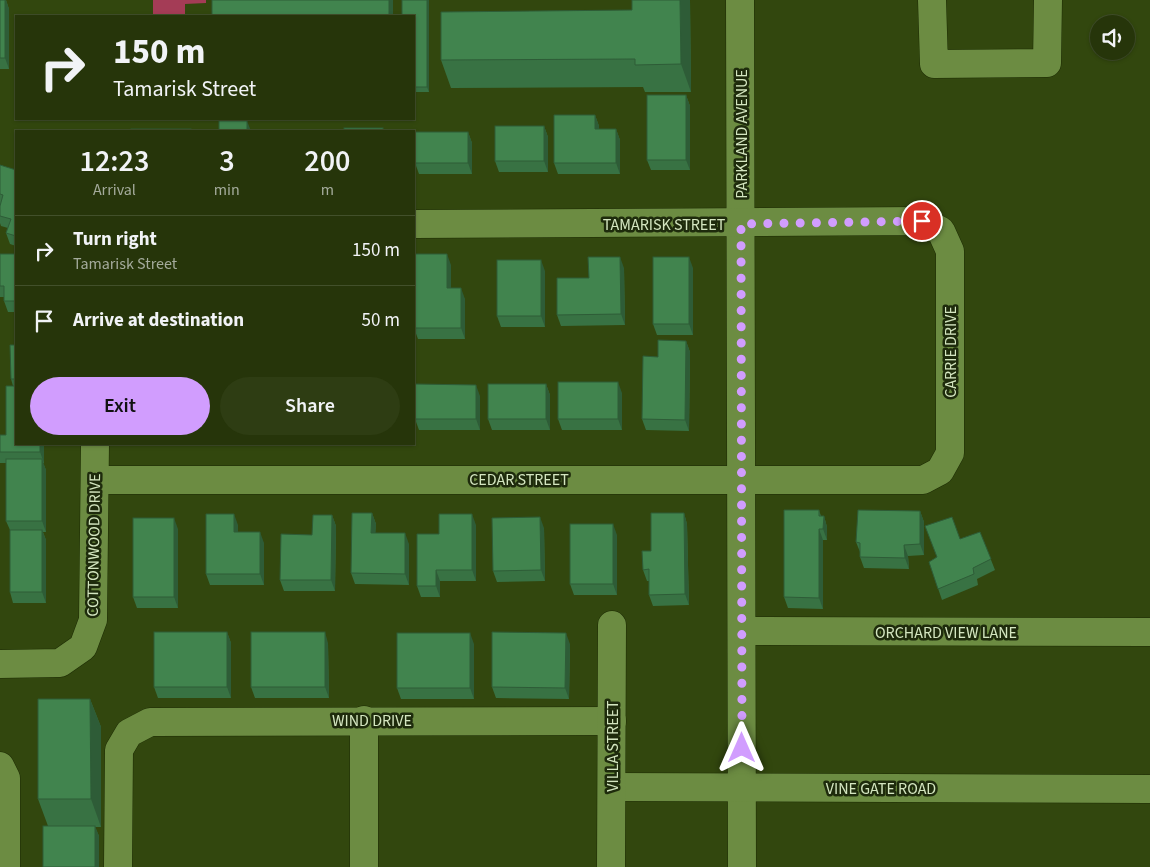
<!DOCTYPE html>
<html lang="en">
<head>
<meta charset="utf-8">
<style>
  :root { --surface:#26350a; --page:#2e3d13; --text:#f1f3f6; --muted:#a4ab9c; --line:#42502b; --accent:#d19dfe }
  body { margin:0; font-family:"Source Sans 3",sans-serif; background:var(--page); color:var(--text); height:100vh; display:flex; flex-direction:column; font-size:19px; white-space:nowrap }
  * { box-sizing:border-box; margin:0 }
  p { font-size:16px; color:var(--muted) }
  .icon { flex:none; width:28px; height:28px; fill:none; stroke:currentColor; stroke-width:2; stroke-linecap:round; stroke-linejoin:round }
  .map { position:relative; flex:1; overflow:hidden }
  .drawer { position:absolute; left:15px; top:130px; width:400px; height:315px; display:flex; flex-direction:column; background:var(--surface); border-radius:0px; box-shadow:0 1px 4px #0004,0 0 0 1px var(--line) }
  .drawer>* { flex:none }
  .guide { position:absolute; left:15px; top:15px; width:400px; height:105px; border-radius:0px; box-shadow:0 1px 4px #0004,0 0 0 1px var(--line); background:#26350a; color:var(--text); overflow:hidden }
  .fabs { position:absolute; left:1090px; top:15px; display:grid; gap:10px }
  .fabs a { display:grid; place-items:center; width:45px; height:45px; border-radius:50%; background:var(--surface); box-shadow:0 1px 4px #0004,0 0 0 1px var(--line); font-size:25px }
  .pin { position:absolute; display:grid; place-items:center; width:42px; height:42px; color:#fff; margin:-21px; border:2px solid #fff; border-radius:50%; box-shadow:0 1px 5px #0007 }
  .me { position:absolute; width:55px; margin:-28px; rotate:0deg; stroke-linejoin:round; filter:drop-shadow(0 0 4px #0008) }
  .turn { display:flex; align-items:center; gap:18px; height:105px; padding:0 15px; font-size:22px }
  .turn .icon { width:65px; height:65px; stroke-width:2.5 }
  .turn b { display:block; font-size:35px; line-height:42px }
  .eta { display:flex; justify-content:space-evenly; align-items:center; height:85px; text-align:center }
  .eta b { font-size:30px; font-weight:600; line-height:35px }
  .primary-button { display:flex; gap:10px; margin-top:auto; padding:10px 15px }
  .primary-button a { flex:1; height:58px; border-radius:30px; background:var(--accent); color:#111; font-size:20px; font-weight:600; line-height:58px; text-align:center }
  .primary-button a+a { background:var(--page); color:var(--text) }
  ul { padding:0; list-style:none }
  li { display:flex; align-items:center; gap:15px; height:70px; padding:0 15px; border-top:1px solid var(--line) }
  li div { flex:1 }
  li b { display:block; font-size:19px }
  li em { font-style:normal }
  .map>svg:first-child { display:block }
</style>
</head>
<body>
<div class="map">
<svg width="1150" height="867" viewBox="0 0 1150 867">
  <rect width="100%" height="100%" fill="#32470e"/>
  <path fill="#a43c56" d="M153,0H206V3L185,4V16H153Z"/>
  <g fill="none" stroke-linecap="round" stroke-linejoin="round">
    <defs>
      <g id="minor">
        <path d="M740,0L742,867"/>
        <path d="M932,0L934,64L1047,63L1048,0"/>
        <path d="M95,480H923L940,471L950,453V251L941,231L922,221L414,224"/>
        <path d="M743,631L1150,632"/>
        <path d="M0,664L60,663L83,647L93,620L95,444"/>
        <path d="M0,766L6,778V867"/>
        <path d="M612,787L1150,789"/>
        <path d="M118,867L119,750L129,733L150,722L612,721"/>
        <path d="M364,867V720"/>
        <path d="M611,867L612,625"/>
      </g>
    </defs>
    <use href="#minor" stroke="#1d2c04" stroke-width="29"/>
    <use href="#minor" stroke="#6c8c42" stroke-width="28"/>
  </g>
  <g fill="#387243">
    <path d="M0,0H6L9,9V69H0Z"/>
    <path d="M429,0V92H414V16Z"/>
    <path d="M632,0H690L691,92H645L643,87L451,88L441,60L632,10Z"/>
    <path d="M686,95L690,106V170H651L647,160Z"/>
    <path d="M595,115L599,126V129H616L620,140V174H558L554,163Z"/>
    <path d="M544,126L548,137V172H499L495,161Z"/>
    <path d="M468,132L472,143V174H419L415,163Z"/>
    <path d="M0,165L16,170V246L10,244L6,233L8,228L1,226L0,223Z"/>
    <path d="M0,254H16V312H8L4,301V297H0Z"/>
    <path d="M451,265V288L465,299V339H418L414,328Z"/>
    <path d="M624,268L625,325L561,326L557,315Z"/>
    <path d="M693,268V335H657L653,324Z"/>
    <path d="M545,271V327H501L497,316Z"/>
    <path d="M686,341L690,352L689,431L646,430L642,419L658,357Z"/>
    <path d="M16,345V444H44V463H43L46,470V532H43L46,540V603H13L10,592V530L6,521V463H0V435H6L13,386L11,379Z"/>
    <path d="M546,384L550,395V430H492L488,419Z"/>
    <path d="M622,393V430H562L558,419Z"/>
    <path d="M480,396V430H419L415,419Z"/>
    <path d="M819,510L821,516H824L827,527V540H823V609L788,608L784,597Z"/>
    <path d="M920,511L924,522V555L908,556L909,569L864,568L860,557V552L856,542Z"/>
    <path d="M372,513L376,524L375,533L409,544V585L355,584L351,573Z"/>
    <path d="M684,513L687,524L689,605L653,606L649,595V581H647L643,570L651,551Z"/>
    <path d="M332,515L336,526L335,591H284L280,580L312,535Z"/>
    <path d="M238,525V532L264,543V585H210L206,574Z"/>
    <path d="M476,525V581H440V597H421L417,586L439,534Z"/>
    <path d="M544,528L545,581L497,582L493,571Z"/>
    <path d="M178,529V608H137L133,597Z"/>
    <path d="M980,532L995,570L977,579L978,585L942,600L929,562L937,557L960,539Z"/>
    <path d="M617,535V595H574L570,584Z"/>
    <path d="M227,632L231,643V698H158L154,687Z"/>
    <path d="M328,643L329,698H255L251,687Z"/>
    <path d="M474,644V699H401L397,688Z"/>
    <path d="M570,644L569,699L496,698L492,687Z"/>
    <path d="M90,699L101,727V827H95L99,836V867H43L48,826L38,799Z"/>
  </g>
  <g fill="#2e5c37">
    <path d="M5,0H6L9,9V69L5,58Z"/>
    <rect x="389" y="0" width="4" height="16"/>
    <path d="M427,0H429V92L427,87Z"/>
    <path d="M680,0H690L691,92L681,64Z"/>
    <path d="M686,95L690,106V170L686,160Z"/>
    <path d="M595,115L599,126V140L595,129Z"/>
    <path d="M247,121L251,131H247Z"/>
    <path d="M544,126L548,137V172L544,161Z"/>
    <path d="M616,129L620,140V174L616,163Z"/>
    <path d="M468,132L472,143V174L468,163Z"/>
    <path d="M447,254L451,265V299L447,288Z"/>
    <path d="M620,257L624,268L625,325L621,314Z"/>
    <path d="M689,257L693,268V335L689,324Z"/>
    <path d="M541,260L545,271V327L541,316Z"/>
    <path d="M461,288L465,299V339L461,328Z"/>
    <path d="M686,341L690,352L689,431L685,420Z"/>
    <path d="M618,382L622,393V430L618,419Z"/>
    <path d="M546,384L550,395V430L546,419Z"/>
    <path d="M476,385L480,396V430L476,419Z"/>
    <path d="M40,444H44V463L40,452Z"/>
    <path d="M42,459L46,470V532L42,521Z"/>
    <path d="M920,511L924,522V555L920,544Z"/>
    <path d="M372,513L376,524L375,544L371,533Z"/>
    <path d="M684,513L687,524L689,605L685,594Z"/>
    <path d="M234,514L238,525V543L234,532Z"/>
    <path d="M472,514L476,525V581L472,570Z"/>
    <path d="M332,515L336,526L335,591L331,580Z"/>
    <path d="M824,516L827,527V540L823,529Z"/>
    <path d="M540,517L544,528L545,581L541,570Z"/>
    <path d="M174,518L178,529V608L174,597Z"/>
    <path d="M613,524L617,535V595L613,584Z"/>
    <path d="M819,529L823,540V609L819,598Z"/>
    <path d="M42,530L46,540V603L42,592Z"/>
    <path d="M260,532L264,543V585L260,574Z"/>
    <path d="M405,533L409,544V585L405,574Z"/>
    <path d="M904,545L908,556L909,569L905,558Z"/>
    <path d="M436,570L440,581V597L436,586Z"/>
    <path d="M227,632L231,643V698L227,687Z"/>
    <path d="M325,632L328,643L329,698L325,687Z"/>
    <path d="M470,633L474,644V699L470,688Z"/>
    <path d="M566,633L570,644L569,699L565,688Z"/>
    <path d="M90,699L101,727V827L91,799Z"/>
    <path d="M95,826L99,836V867H95Z"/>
  </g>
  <g fill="#41844e" stroke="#2e5c37">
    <rect x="0" y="0" width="5" height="58"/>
    <rect x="212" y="0" width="177" height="16"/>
    <path d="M402,0H427V87H414V16H402Z"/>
    <path d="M632,0H680L681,64L635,65V59L441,60V12L632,10Z"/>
    <rect x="647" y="95" width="39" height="65"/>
    <path d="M554,115H595V129H616V163H554Z"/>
    <rect x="219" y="121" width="28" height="10"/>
    <rect x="495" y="126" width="49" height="35"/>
    <rect x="344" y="128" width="39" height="3"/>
    <rect x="131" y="129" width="60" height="2"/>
    <rect x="415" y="132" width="53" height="31"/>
    <path d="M0,165L16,170V236L6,233L11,219L0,216V206L3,195L0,194Z"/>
    <path d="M0,254H16V301H4V286H0Z"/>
    <path d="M414,254H447V288H461V328H414Z"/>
    <path d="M588,257H620L621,314L557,315V278H589Z"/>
    <rect x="653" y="257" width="36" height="67"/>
    <rect x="497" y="260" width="44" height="56"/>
    <path d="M658,340L686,341L685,420L642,419L643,356L658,357Z"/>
    <path d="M10,345H16V379H11Z"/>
    <rect x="558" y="382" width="60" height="37"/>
    <path d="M415,384L476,385V419H415Z"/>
    <rect x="488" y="384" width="58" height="35"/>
    <path d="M6,386H16V444H40V452H0V435H6Z"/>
    <rect x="6" y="459" width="36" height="62"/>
    <path d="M784,510H819V516H824L823,529H819V598L784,597Z"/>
    <path d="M858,510L920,511V544L904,545L905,558L860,557V543L856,542Z"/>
    <path d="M352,513H372L371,533H405V574L351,573Z"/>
    <path d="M651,513H684L685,594L649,595V569L643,570L642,551H651Z"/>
    <path d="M206,514H234V532H260V574H206Z"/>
    <path d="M439,514H472V570H436V586H417V534H439Z"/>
    <path d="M313,515H332L331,580H280L281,534L312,535Z"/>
    <path d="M540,517L541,570L493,571L492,518Z"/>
    <path d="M952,517L960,539L980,532L991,559L973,568L974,574L938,589L929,562L937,557L925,526Z"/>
    <rect x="133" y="518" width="41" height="79"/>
    <rect x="570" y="524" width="43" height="60"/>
    <rect x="10" y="530" width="32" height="62"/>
    <rect x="154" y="632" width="73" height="55"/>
    <rect x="251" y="632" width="74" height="55"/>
    <path d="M492,632L566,633L565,688L492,687Z"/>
    <rect x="397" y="633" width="73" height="55"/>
    <path d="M38,699H90L91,799H38Z"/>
    <rect x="43" y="826" width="52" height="41"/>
  </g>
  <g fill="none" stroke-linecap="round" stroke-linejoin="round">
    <path stroke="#d19dfe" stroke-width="9" stroke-dasharray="0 16.2" d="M742,748L741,224L922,221"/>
  </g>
  <g text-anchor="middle" stroke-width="5" stroke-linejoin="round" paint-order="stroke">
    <g font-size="16" fill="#d4e6c0" stroke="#1e2b0c">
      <text transform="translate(741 134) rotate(-90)" y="6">PARKLAND AVENUE</text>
      <text x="664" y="230">TAMARISK STREET</text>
      <text transform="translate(950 352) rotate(-90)" y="6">CARRIE DRIVE</text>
      <text x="519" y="485">CEDAR STREET</text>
      <text transform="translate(93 545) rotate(-89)" y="6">COTTONWOOD DRIVE</text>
      <text x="946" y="638">ORCHARD VIEW LANE</text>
      <text x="372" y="726">WIND DRIVE</text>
      <text transform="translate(612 746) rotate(-90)" y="6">VILLA STREET</text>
      <text x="881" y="794">VINE GATE ROAD</text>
    </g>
  </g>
</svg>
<div class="fabs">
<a><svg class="icon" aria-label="sound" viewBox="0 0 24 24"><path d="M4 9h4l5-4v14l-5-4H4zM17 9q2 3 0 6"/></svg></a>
</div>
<div class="pin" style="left:922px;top:221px;background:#d93025"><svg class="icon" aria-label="arrive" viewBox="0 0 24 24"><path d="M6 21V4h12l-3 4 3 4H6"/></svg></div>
<svg class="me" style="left:742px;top:748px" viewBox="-20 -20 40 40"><path d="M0-17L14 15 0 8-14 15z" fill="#d19dfe" stroke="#fff" stroke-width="4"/></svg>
<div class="guide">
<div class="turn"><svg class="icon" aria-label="right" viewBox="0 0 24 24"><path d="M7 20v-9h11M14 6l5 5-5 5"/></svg><div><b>150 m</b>Tamarisk Street</div></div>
</div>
<section class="drawer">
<div class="eta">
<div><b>12:23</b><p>Arrival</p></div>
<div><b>3</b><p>min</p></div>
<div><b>200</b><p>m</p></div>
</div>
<ul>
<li><svg class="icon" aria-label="right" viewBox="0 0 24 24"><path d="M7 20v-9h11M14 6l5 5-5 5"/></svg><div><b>Turn right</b><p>Tamarisk Street</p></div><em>150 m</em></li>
<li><svg class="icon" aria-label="arrive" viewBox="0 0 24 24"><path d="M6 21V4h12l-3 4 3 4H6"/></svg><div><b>Arrive at destination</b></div><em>50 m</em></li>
</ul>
<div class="primary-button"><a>Exit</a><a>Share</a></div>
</section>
</div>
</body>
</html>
